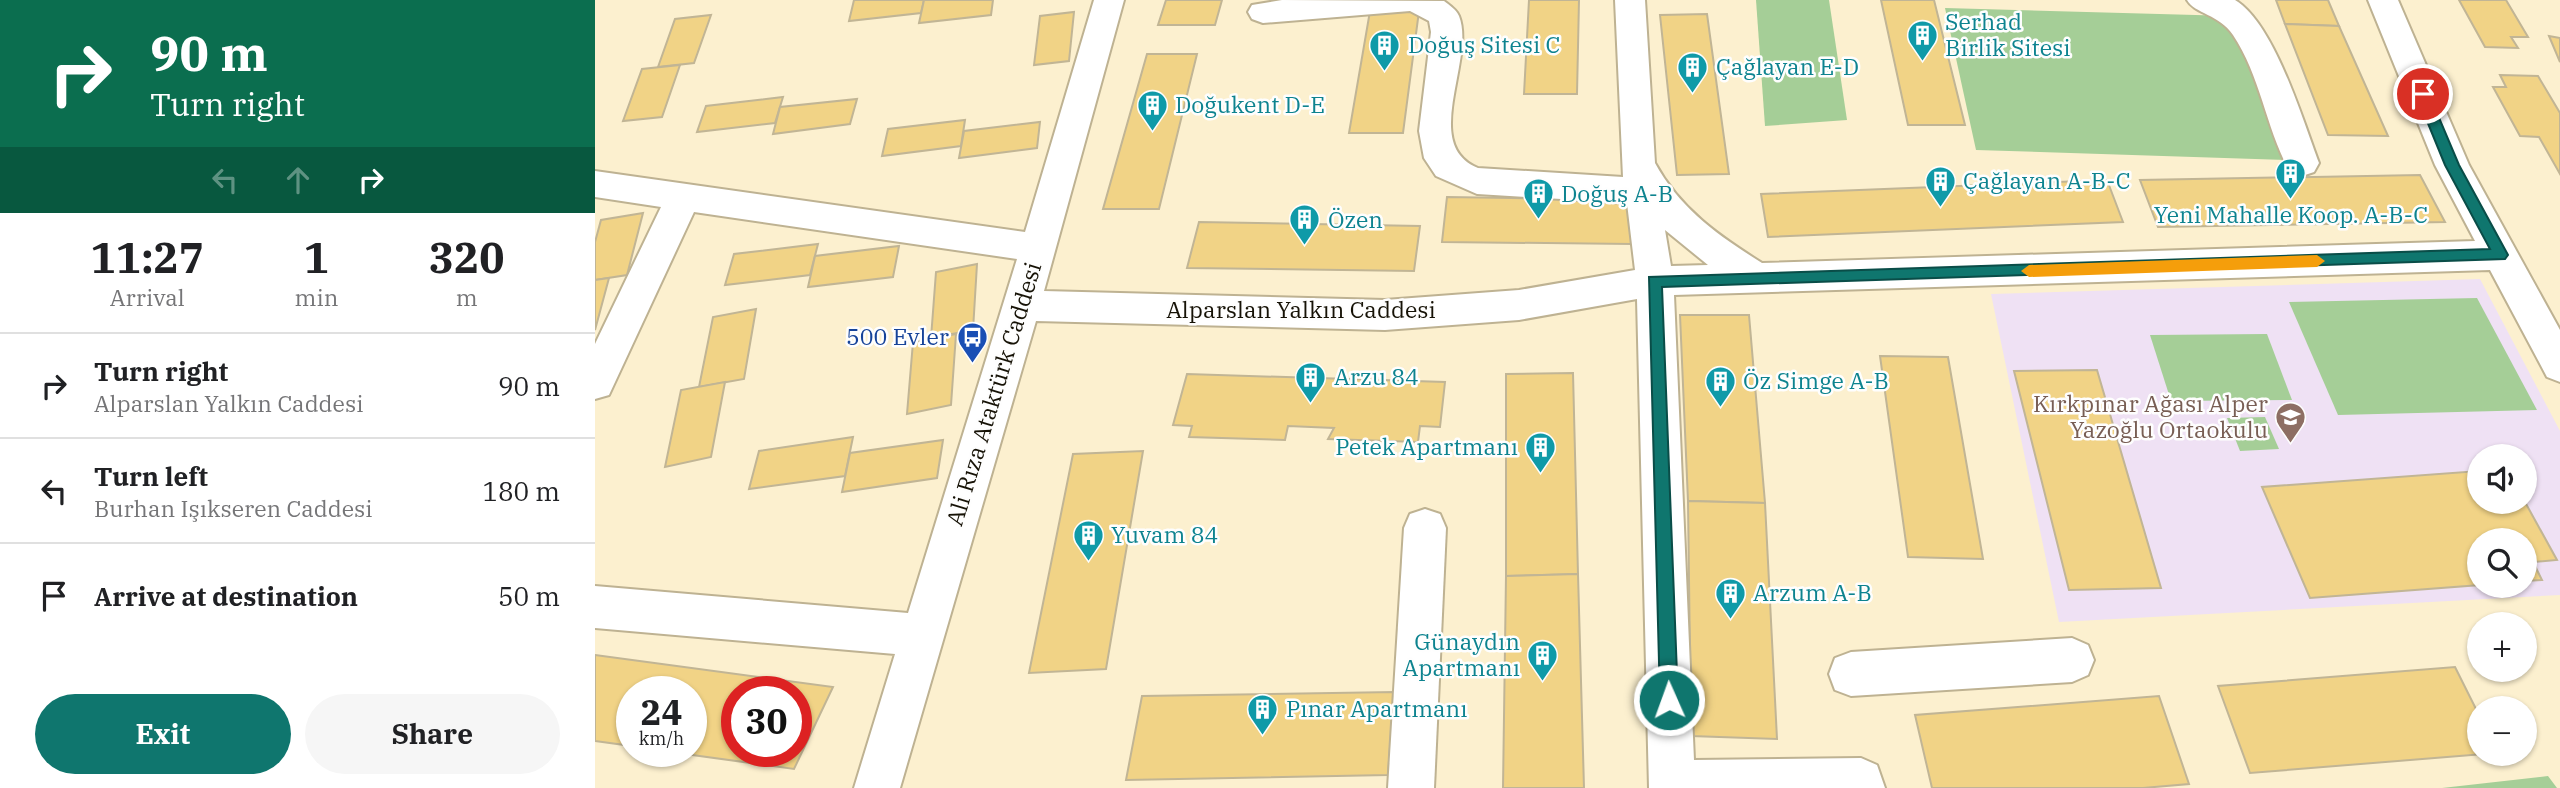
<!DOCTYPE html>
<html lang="en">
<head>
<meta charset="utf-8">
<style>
  :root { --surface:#fff; --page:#f6f6f6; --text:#202124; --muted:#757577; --line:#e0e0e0; --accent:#0f766e }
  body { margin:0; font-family:"IBM Plex Serif",serif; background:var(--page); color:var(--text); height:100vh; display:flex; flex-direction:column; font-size:26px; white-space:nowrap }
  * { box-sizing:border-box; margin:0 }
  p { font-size:23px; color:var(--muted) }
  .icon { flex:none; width:38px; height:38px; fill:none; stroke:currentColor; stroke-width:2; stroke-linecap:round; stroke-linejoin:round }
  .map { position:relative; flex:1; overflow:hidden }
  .panel { display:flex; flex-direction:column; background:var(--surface); width:595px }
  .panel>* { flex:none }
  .banner { background:#0b6e4f; color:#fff; overflow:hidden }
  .buttons { position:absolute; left:1872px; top:444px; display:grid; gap:14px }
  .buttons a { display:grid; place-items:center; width:70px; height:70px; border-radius:50%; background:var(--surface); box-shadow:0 2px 5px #0004; font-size:35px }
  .speed { position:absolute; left:21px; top:676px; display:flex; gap:14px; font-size:35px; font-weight:700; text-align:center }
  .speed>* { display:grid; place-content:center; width:91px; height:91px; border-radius:50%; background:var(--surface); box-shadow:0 2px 5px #0004; line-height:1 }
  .speed small { font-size:18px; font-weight:400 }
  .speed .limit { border:10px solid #d22; background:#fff; color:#111 }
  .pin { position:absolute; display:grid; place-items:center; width:60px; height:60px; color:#fff; margin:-30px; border:4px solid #fff; border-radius:50%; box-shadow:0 2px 7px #0007 }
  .me { position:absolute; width:77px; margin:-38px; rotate:358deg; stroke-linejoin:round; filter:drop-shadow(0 0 5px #0008) }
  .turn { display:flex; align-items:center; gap:24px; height:147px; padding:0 35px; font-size:32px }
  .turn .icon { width:91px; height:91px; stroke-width:2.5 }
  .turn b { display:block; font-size:49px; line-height:60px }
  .lanes { display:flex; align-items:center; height:66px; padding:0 35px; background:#0003; justify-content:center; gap:35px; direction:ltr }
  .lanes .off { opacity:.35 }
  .eta { display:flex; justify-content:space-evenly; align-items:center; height:119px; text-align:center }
  .eta b { font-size:42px; font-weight:800; line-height:49px }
  .primary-button { display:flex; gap:14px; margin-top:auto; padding:14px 35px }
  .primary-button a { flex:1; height:80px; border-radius:42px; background:var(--accent); color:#fff; font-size:28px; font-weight:800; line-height:80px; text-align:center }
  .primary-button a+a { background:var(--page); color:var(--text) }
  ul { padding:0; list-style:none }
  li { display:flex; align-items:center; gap:21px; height:105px; padding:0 35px; border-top:2px solid var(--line) }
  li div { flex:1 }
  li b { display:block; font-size:26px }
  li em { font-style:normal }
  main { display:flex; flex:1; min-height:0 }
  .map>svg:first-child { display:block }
</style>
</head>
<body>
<main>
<section class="panel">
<div class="banner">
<div class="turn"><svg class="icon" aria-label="right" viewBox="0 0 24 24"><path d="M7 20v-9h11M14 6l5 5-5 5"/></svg><div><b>90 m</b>Turn right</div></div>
<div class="lanes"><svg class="icon off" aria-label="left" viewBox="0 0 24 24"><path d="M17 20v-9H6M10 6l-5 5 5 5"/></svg><svg class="icon off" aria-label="ahead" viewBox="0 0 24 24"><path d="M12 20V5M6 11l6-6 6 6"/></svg><svg class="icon" aria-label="right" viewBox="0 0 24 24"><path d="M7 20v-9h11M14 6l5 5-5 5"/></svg></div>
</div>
<div class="eta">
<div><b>11:27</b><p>Arrival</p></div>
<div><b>1</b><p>min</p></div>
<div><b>320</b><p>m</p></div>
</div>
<ul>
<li><svg class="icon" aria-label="right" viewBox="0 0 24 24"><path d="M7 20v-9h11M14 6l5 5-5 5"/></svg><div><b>Turn right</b><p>Alparslan Yalkın Caddesi</p></div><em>90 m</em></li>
<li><svg class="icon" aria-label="left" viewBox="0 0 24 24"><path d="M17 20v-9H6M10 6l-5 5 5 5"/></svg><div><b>Turn left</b><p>Burhan Işıkseren Caddesi</p></div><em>180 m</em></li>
<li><svg class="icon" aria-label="arrive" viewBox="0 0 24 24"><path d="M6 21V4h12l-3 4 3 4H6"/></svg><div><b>Arrive at destination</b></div><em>50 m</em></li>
</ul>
<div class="primary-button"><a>Exit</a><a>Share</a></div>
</section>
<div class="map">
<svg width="1965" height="788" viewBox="0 0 1965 788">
  <rect width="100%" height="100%" fill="#fcf0cf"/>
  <path fill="#efe1f4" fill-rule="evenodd" d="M1885,279L1965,431V595L1464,622L1396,294ZM1885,457H1930V502H1885ZM1885,541H1930V586H1885Z"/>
  <g fill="#a5ce97">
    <path d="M1161,0H1234L1252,120L1170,126Z"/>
    <path d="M1350,8L1637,16L1691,160L1381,150Z"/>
    <path d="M1882,298L1942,410L1743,415L1694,302Z"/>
    <path d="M1672,334L1697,400L1576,401L1555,335Z"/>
    <path d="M1670,417L1684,449L1645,451L1632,418Z"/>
    <path d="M1953,776L1962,788H1847Z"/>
  </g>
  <g fill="#f1d386" stroke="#c1b595" stroke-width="2" fill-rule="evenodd">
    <path d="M259,0H329L326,13L254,21Z"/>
    <path d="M329,0H398L396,15L324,23Z"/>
    <path d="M571,0H627L620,25H563Z"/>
    <path d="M934,0H984L982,94H929Z"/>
    <path d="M1286,0H1339L1370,125H1313Z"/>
    <path d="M1681,0H1733L1744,26L1690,24Z"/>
    <path d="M1864,0H1911L1933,37H1916L1923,48L1890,47Z"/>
    <path d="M775,11H824L808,133H754Z"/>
    <path d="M479,12L474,61L439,65L445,16Z"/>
    <path d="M1112,14L1134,174L1082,175L1065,15Z"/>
    <path d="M116,15L99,63L63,67L80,19Z"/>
    <path d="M1690,24L1744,26L1793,136L1733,135Z"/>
    <path d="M1954,36L1965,38V62Z"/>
    <path d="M552,54H602L564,209H508Z"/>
    <path d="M85,65L67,117L28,121L47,69Z"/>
    <path d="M1905,75L1943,76L1965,113V174L1944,137L1925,136L1898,87H1911Z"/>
    <path d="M188,97L180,123L102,132L111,106Z"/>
    <path d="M262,99L255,124L178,134L185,107Z"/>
    <path d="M370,120L366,146L287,156L293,129Z"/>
    <path d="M445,122L442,148L364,158L369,131Z"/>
    <path d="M1825,175L1850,222L1563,227L1545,180Z"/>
    <path d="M1512,180L1528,222L1173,237L1166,194Z"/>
    <path d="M852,197L1037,200V244L847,242Z"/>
    <path d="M48,213L32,275L0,280V242L6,220Z"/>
    <path d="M604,222L825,226L819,271L592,268Z"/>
    <path d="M223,244L215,275L130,285L139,254Z"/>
    <path d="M304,246L298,277L213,287L220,256Z"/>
    <path d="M382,264L378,330L336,338L341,272Z"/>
    <path d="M14,278L0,330V280Z"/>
    <path d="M161,309L149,379L104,387L118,317Z"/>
    <path d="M1085,315H1154L1170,503L1093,501Z"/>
    <path d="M361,334L356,405L312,414L318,342Z"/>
    <path d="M1285,356L1353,357L1388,559L1313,557Z"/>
    <path d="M1502,370L1566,588L1474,590L1419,371Z"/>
    <path d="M978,373L983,574L911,576V374Z"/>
    <path d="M592,374L850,382L845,427L825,426L823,442L733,439L739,428L693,426L690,440L594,437L597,426L578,425Z"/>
    <path d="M130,382L116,457L70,467L86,390Z"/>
    <path d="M258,437L250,476L154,489L164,451Z"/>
    <path d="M348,440L342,478L247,492L255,453Z"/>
    <path d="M548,451L511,669L434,673L478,454Z"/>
    <path d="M1884,471L1885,502H1930L1962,560L1938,562L1947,580L1930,581V541H1885V585L1715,598L1667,487Z"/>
    <path d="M1093,501L1170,503L1182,739L1096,736Z"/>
    <path d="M983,574L989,788H908L911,576Z"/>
    <path d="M0,655L238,687L199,769L68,751H96V691H37V746L0,741ZM142,691H201V751H142Z"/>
    <path d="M1860,667L1885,717V754H1889L1655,773L1623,686Z"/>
    <path d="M799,692L793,775L531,780L547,696Z"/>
    <path d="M1564,696L1594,784L1548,788H1337L1320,715Z"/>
  </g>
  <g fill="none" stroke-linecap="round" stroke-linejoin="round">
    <defs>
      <g id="minor">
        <path d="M499,0H529L449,291L790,300L924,290L1040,270L1032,203L882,194L841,176L829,158L824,131L836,32L834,21L815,11L668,23L657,19L653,12L657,5L687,0L849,1C854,5 861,9 864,16C881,59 825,145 883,168L1028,177L1020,0H1050L1060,163C1085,209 1124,236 1167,263L1880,241L1840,165L1773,0H1803L1874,165L1965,330V382L1952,377L1895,270L1079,295L1099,760L1266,758L1282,765L1290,788H1054L1042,299L924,320L790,330L441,321L305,788H259L300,654L0,628V586L313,613L422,259L99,212L14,395L0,399V344L66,207L0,197V171L430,232ZM1070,230L1113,265L1076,266Z"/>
        <path d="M1592,0H1640C1679,23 1708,121 1724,163L1719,172L1707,176L1695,172C1671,129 1666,77 1638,35C1624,14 1600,14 1592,0Z"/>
        <path d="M830,509L845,514L851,528L839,788H793L809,528L815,514Z"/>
        <path d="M1477,638L1493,645L1499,660L1493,675L1477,682L1256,696L1240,690L1234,674L1240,658L1256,652Z"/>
      </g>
    </defs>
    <use href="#minor" stroke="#beb292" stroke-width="4"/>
    <use href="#minor" fill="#fff" fill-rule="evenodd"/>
  </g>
  <path fill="#0f766e" stroke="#0a4d48" stroke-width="2" d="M1828,89L1834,94L1864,165L1913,255L1910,259L1067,287L1083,700L1080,707L1074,710L1067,707L1065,700L1054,277L1895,249L1850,165L1821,94Z"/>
  <path fill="#f59e0b" d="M1722,255L1730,261L1722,267L1434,277L1426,271L1434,265Z"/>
  <defs>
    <symbol id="building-pin" viewBox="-11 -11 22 30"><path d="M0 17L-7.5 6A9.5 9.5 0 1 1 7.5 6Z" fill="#0f9aa8" stroke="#fefefe"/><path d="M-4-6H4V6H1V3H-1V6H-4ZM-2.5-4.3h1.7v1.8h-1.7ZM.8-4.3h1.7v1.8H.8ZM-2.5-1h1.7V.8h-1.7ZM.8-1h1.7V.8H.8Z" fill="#fff"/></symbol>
    <symbol id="bus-pin" viewBox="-11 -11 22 30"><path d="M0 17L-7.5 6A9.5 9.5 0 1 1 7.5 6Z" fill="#1a4fb4" stroke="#fefefe"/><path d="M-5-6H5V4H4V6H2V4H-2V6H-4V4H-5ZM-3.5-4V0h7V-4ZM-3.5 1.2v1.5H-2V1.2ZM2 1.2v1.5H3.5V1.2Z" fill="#fff"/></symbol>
    <symbol id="school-pin" viewBox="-11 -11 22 30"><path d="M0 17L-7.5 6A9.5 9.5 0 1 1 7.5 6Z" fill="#8d6e63" stroke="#fefefe"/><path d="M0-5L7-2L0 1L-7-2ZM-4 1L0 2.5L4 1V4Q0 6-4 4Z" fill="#fff"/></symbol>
  </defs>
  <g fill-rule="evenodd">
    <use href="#building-pin" x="1310" y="18" width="35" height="47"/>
    <use href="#building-pin" x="772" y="28" width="35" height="47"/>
    <use href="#building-pin" x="1080" y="50" width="35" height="47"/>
    <use href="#building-pin" x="540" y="88" width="35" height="47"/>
    <use href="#building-pin" x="1678" y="156" width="35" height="47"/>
    <use href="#building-pin" x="1328" y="164" width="35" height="47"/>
    <use href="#building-pin" x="926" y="176" width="35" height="47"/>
    <use href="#building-pin" x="692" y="202" width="35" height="47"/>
    <use href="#bus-pin" x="360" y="320" width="35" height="47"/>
    <use href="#building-pin" x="698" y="360" width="35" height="47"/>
    <use href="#building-pin" x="1108" y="364" width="35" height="47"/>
    <use href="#school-pin" x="1678" y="400" width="35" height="47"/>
    <use href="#building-pin" x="928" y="430" width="35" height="47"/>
    <use href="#building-pin" x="476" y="518" width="35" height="47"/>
    <use href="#building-pin" x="1118" y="576" width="35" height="47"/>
    <use href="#building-pin" x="930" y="638" width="35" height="47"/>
    <use href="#building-pin" x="650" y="692" width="35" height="47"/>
  </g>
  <g text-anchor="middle" stroke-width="5" stroke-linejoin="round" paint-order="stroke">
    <g font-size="23" fill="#0d838f" stroke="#fefefe" text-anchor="start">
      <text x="1350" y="30">Serhad<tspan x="1350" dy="26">Birlik Sitesi</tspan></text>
      <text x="813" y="53">Doğuş Sitesi C</text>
      <text x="1121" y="75">Çağlayan E-D</text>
      <text x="580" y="113">Doğukent D-E</text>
      <text x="1368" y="189">Çağlayan A-B-C</text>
      <text x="966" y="202">Doğuş A-B</text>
      <text x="1696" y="223" text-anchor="middle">Yeni Mahalle Koop. A-B-C</text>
      <text x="733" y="228">Özen</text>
      <text x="739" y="385">Arzu 84</text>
      <text x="1148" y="389">Öz Simge A-B</text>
      <text x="923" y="455" text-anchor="end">Petek Apartmanı</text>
      <text x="516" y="543">Yuvam 84</text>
      <text x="1158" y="601">Arzum A-B</text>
      <text x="925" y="650" text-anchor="end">Günaydın<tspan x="925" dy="26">Apartmanı</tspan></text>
      <text x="691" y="717">Pınar Apartmanı</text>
    </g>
    <g font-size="23" fill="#161206" stroke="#fefefe">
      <text x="706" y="318">Alparslan Yalkın Caddesi</text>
      <text transform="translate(399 394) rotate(-73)" y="8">Ali Rıza Ataktürk Caddesi</text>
    </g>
    <g font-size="23" fill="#164399" stroke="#fefefe" text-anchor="end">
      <text x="354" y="345">500 Evler</text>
    </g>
    <g font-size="23" fill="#785e54" stroke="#fefefe" text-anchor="end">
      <text x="1673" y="412">Kırkpınar Ağası Alper<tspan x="1673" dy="26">Yazoğlu Ortaokulu</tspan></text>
    </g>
  </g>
</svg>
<div class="buttons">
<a><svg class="icon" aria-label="sound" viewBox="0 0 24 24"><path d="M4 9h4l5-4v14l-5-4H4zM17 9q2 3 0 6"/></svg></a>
<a><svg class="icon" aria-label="search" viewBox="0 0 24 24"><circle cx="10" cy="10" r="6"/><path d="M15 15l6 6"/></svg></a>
<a>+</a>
<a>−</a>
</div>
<div class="speed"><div>24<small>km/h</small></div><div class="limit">30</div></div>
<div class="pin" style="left:1828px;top:94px;background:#d93025"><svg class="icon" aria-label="arrive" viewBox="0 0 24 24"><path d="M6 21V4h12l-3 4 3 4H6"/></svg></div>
<svg class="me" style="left:1074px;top:700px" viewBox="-20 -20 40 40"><circle r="17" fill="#0f766e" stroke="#fff" stroke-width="3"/><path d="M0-11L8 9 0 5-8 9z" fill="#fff"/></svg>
</div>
</main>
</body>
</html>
